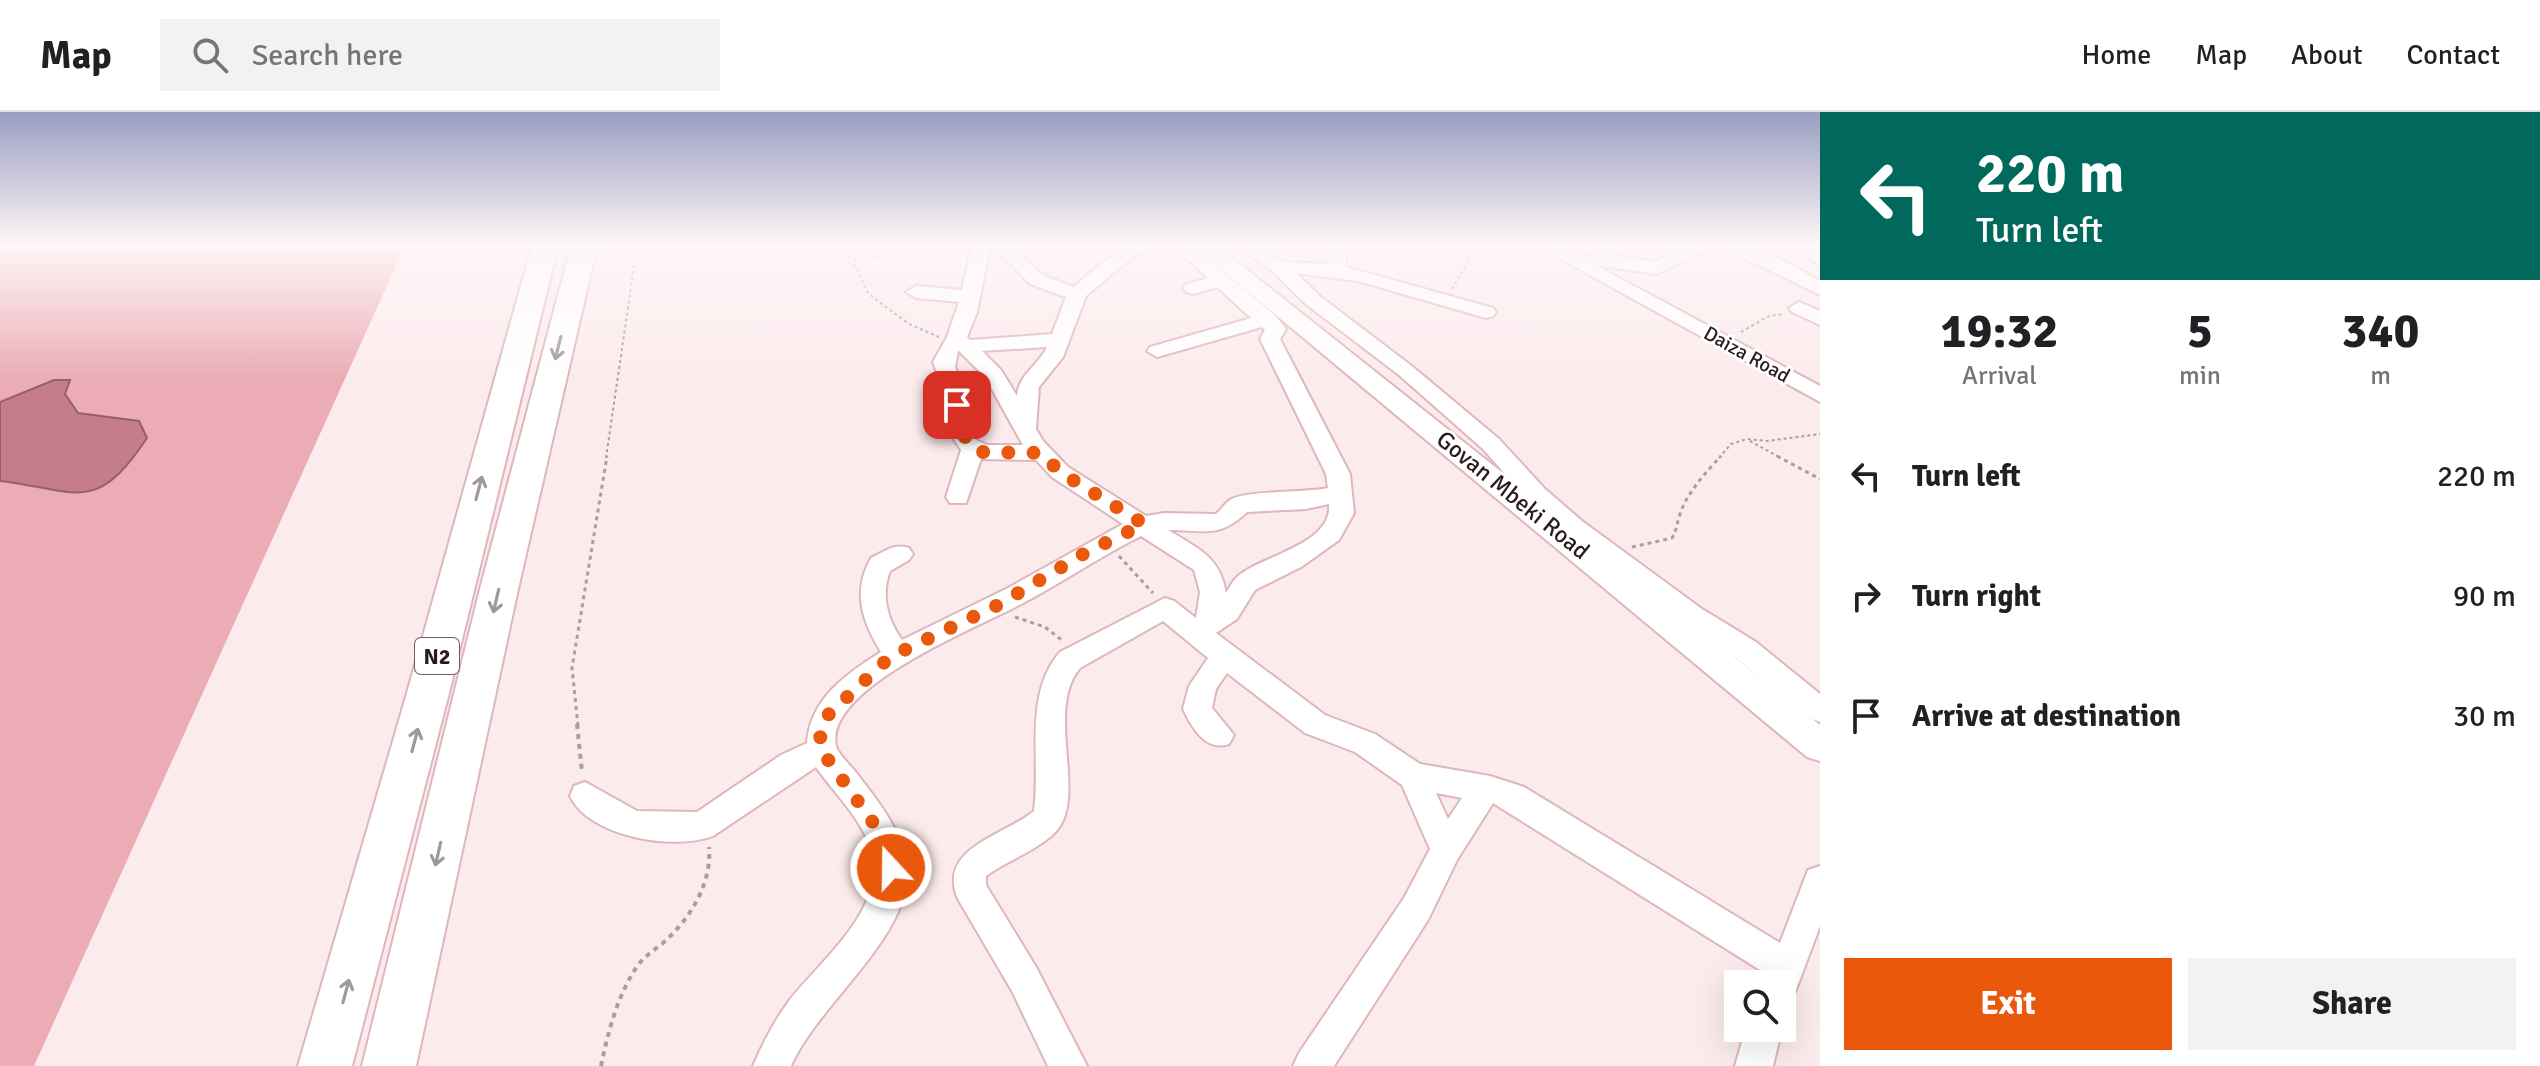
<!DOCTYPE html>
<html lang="en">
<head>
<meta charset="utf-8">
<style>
  :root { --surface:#fff; --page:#f2f2f2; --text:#202124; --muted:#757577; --line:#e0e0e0; --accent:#ea580c }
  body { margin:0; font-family:Signika,sans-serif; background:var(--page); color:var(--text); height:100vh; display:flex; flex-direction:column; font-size:30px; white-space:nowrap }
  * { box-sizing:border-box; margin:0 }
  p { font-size:26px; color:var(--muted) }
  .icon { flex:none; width:44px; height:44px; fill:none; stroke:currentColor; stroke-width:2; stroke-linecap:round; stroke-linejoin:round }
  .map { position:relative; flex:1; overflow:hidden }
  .side { display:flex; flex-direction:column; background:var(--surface); width:720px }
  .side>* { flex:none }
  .banner { background:#00695c; color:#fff; overflow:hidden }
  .fabs { position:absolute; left:1724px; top:858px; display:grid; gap:16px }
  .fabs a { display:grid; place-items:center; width:72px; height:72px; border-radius:0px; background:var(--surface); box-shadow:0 8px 32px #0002; font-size:40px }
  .pin { position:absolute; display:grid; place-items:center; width:68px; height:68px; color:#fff; margin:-34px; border-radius:16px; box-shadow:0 4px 12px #0006 }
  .me { position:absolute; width:88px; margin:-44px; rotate:339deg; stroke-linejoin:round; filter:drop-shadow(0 0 6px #0008) }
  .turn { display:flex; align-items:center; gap:28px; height:168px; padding:0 24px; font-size:36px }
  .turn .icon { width:104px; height:104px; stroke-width:2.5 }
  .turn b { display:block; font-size:56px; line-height:68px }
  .eta { display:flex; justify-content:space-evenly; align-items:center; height:136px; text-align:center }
  .eta b { font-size:48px; font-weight:800; line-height:56px }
  .action { display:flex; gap:16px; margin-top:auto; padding:16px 24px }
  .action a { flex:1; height:92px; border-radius:0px; background:var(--accent); color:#fff; font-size:32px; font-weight:800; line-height:92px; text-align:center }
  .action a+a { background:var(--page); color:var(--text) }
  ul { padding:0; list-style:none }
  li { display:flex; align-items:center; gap:24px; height:120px; padding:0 24px }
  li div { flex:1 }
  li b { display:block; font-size:30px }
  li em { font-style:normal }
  header { display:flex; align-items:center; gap:48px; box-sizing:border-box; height:112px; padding:0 40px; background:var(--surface); border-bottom:2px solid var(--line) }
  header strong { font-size:38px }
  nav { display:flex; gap:44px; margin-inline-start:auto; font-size:28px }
  .search { width:560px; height:72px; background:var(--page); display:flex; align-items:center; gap:20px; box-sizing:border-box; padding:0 28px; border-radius:0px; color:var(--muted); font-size:30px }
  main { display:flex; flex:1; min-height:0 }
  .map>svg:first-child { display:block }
</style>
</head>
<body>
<header>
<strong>Map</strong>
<div class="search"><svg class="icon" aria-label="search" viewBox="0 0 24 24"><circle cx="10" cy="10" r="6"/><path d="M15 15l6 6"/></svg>Search here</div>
<nav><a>Home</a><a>Map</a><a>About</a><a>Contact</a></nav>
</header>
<main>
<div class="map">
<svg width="1820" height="954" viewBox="0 0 1820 954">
  <rect width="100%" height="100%" fill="#fcebed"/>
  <path fill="#ebacb5" d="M0,134H405L34,954H0Z"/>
  <path fill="#c57d89" stroke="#966069" stroke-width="2" d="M54,268H70L65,282L78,301L139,309L147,326C95,404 77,378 0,369V290Z"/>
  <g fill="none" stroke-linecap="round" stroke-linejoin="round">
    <defs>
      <g id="minor">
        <path d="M972,134H1009L1044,164L1074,175C1100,153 1117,132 1152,134L1130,147L1086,184L1063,245L1039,275L1036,317L1043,329L1068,355L1146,404L1164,401L1216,402C1221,398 1225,391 1230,388C1245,378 1305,381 1328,376L1326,362L1260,227L1265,218L1262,215L1157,245L1147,239L1150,235L1251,206L1217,175L1193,182L1186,180L1183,176L1186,172L1208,166L1173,134H1192L1275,203L1286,217L1280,227L1350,362L1354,401L1339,428L1301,455L1255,478L1237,507L1216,521L1325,603L1375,622L1420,652L1490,664L1524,675L1780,831L1808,758L1820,754V814L1794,883L1782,889V872H1765L1768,863L1493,691L1457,748L1428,808L1334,954H1293L1299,941L1404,786L1430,737L1402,673L1355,640L1305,621L1227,561L1216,577L1212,596L1234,623L1229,632C1206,640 1192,616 1183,597L1189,574L1208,546L1163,509L1080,556C1045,597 1086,681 1058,717C1044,735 1005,750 986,764V773L1036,855L1087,954H1048L1012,879L958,787C936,736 1004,724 1034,699C1041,646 1023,583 1060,540L1165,486L1174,489L1196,506L1200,480L1194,458L1141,424C1101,444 1064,469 1025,490C984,513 823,575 836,634C838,642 849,652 854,658C877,688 908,724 907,765C904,830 817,894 791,954H753C763,931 774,909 789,889C821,848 889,795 871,737C861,706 834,681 816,655L713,724C674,739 589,725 570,684L574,674L585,670L637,699L697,700L781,643L807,631C810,587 846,562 881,540C862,509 852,480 871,446C884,440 894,431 909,436L913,442L909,448L890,459C881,483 887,507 902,528L1008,476L1123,412L1052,365L1036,348L981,347L966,391H950L946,385L961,338L953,326L945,283L933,250L947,225L959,190L916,186L906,180L916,174L962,178ZM990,136L1007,148L1030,172L1066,185L1052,222L970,228L967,225L977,200ZM1047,235C1039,253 1018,263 1017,284L1001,258L982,239ZM958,238L985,265L1023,333H987L976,328L967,283L955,255ZM1329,392C1333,434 1257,444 1236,466C1232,470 1229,477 1226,481C1220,444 1197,436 1168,418C1204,418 1219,427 1247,400L1306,397ZM1436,681L1462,686L1448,707Z"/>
        <path d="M1236,134H1257L1283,150L1327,152V140L1332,134H1350L1345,141L1346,155L1493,196L1496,200L1493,204L1486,206L1358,169L1296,161L1321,185L1413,255L1499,327L1545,377L1582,409L1702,497L1756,530L1820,582V610L1810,606L1736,546L1684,511L1564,421L1529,389L1483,337L1399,263L1307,193L1272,159Z"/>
        <path d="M1537,134H1559L1581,146L1598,140L1654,150L1689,134H1712L1709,138L1656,162L1595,153L1820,274V290Z"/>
        <path d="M1720,134C1758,131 1787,151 1820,169V183Z"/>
        <path d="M1799,190L1820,199V213L1792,200L1789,196Z"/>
        <path d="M1746,916H1782L1773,954H1735Z"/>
      </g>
      <path id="major" d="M1193,134H1217L1820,613V649L1807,645Z"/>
      <g id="highway">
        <path d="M532,134H558L449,581L352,954H298L407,581Z"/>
        <path d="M571,134H597L518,477L416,954H362L480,477Z"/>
      </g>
    </defs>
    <use href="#minor" stroke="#deb6bb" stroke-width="4"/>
    <use href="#major" stroke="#deb6bb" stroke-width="4"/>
    <use href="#highway" stroke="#deb6bb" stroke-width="4"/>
    <g stroke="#ad9d9f" stroke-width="2" stroke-dasharray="3 3" stroke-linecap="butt">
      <path d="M822,134L856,155L868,181L878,189L909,212L939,225"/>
      <path d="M847,134L845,138L852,148"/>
      <path d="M1787,134L1820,155"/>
      <path d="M1814,134L1820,137"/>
      <path d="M853,149L879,145L905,134"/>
      <path d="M1452,177L1468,150L1465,142L1467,134"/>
      <path d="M1741,220L1769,204L1784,202"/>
      <path d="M978,302L986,301L992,295"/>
      <path d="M1750,329L1781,346"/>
      <path d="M606,346L637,134"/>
      <path d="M1719,346L1731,332L1747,327L1767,329L1820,322"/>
    </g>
    <g stroke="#ad9d9f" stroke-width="3" stroke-dasharray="4 4" stroke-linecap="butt">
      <path d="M1777,344L1820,367"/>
      <path d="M1632,435L1672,426C1677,417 1677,411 1680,402C1687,381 1706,360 1721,344"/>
      <path d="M1119,444L1153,481"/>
      <path d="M1015,505L1045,515L1064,530"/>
      <path d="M578,614L572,556L607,344"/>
    </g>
    <g stroke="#ad9d9f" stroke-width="4" stroke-dasharray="5 5" stroke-linecap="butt">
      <path d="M577,612L582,660"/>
      <path d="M601,954C608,920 617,885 636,856C643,845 653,839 663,831C690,807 712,772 709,735"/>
    </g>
    <use href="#minor" fill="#fff" fill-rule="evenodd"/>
    <use href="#major" fill="#fff" fill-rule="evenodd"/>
    <use href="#highway" fill="#fff" fill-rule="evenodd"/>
  </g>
  <defs><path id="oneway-shaft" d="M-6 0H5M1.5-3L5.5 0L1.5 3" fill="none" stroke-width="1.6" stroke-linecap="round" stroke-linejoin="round" transform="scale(2)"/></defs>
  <g stroke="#9f999a">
    <use href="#oneway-shaft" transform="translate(558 236) rotate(104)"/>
    <use href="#oneway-shaft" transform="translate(479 376) rotate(-75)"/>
    <use href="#oneway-shaft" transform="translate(496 489) rotate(103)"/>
    <use href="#oneway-shaft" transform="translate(415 628) rotate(-75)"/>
    <use href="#oneway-shaft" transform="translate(438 742) rotate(103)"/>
    <use href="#oneway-shaft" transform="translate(346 879) rotate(-75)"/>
  </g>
  <linearGradient id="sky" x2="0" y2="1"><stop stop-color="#9a9ec2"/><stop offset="0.5" stop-color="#fef6f7"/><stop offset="1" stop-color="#fef6f7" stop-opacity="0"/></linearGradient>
  <rect width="1820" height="267" fill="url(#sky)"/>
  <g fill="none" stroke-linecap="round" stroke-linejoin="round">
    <path stroke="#ea580c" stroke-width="14" stroke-dasharray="0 25.2" d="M891,756L888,741L872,709L821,638L820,620L827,604L890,545L1000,492L1085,441L1144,412L1060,360L1041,341L983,340L970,335L960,315L957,293"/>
  </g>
  <g text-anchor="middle" stroke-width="6" stroke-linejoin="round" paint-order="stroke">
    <g font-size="20" fill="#2a1c1e" stroke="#fff">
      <text transform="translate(1747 242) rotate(29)" y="7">Daiza Road</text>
    </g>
    <rect fill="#fff" stroke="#6a6062" stroke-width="2" x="415" y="526" width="44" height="36" rx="6"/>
    <g font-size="22" font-weight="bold" fill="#2a1c1e">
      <text x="437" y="552">N2</text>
    </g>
    <g font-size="24" fill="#2a1c1e" stroke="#fff">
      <text transform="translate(1513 383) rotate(39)" y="8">Govan Mbeki Road</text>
    </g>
  </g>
</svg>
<div class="fabs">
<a><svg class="icon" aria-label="search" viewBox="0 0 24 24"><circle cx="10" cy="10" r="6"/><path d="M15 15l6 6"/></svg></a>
</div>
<div class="pin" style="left:957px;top:293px;background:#d93025"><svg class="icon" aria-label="arrive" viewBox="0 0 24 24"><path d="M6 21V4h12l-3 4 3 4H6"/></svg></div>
<svg class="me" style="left:891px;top:756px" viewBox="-20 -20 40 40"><circle r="17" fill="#ea580c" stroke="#fff" stroke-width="3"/><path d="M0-11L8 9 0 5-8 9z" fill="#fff"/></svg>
</div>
<section class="side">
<div class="banner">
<div class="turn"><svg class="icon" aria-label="left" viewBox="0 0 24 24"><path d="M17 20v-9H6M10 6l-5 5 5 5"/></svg><div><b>220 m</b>Turn left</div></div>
</div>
<div class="eta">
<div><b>19:32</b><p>Arrival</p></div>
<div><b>5</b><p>min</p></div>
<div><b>340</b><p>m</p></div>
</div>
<ul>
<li><svg class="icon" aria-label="left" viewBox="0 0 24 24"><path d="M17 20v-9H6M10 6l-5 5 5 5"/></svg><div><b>Turn left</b></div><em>220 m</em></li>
<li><svg class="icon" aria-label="right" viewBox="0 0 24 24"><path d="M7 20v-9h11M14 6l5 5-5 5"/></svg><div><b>Turn right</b></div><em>90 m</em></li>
<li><svg class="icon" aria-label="arrive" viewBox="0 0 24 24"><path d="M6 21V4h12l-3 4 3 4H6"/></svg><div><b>Arrive at destination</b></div><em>30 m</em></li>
</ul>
<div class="action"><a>Exit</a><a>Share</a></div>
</section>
</main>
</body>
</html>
